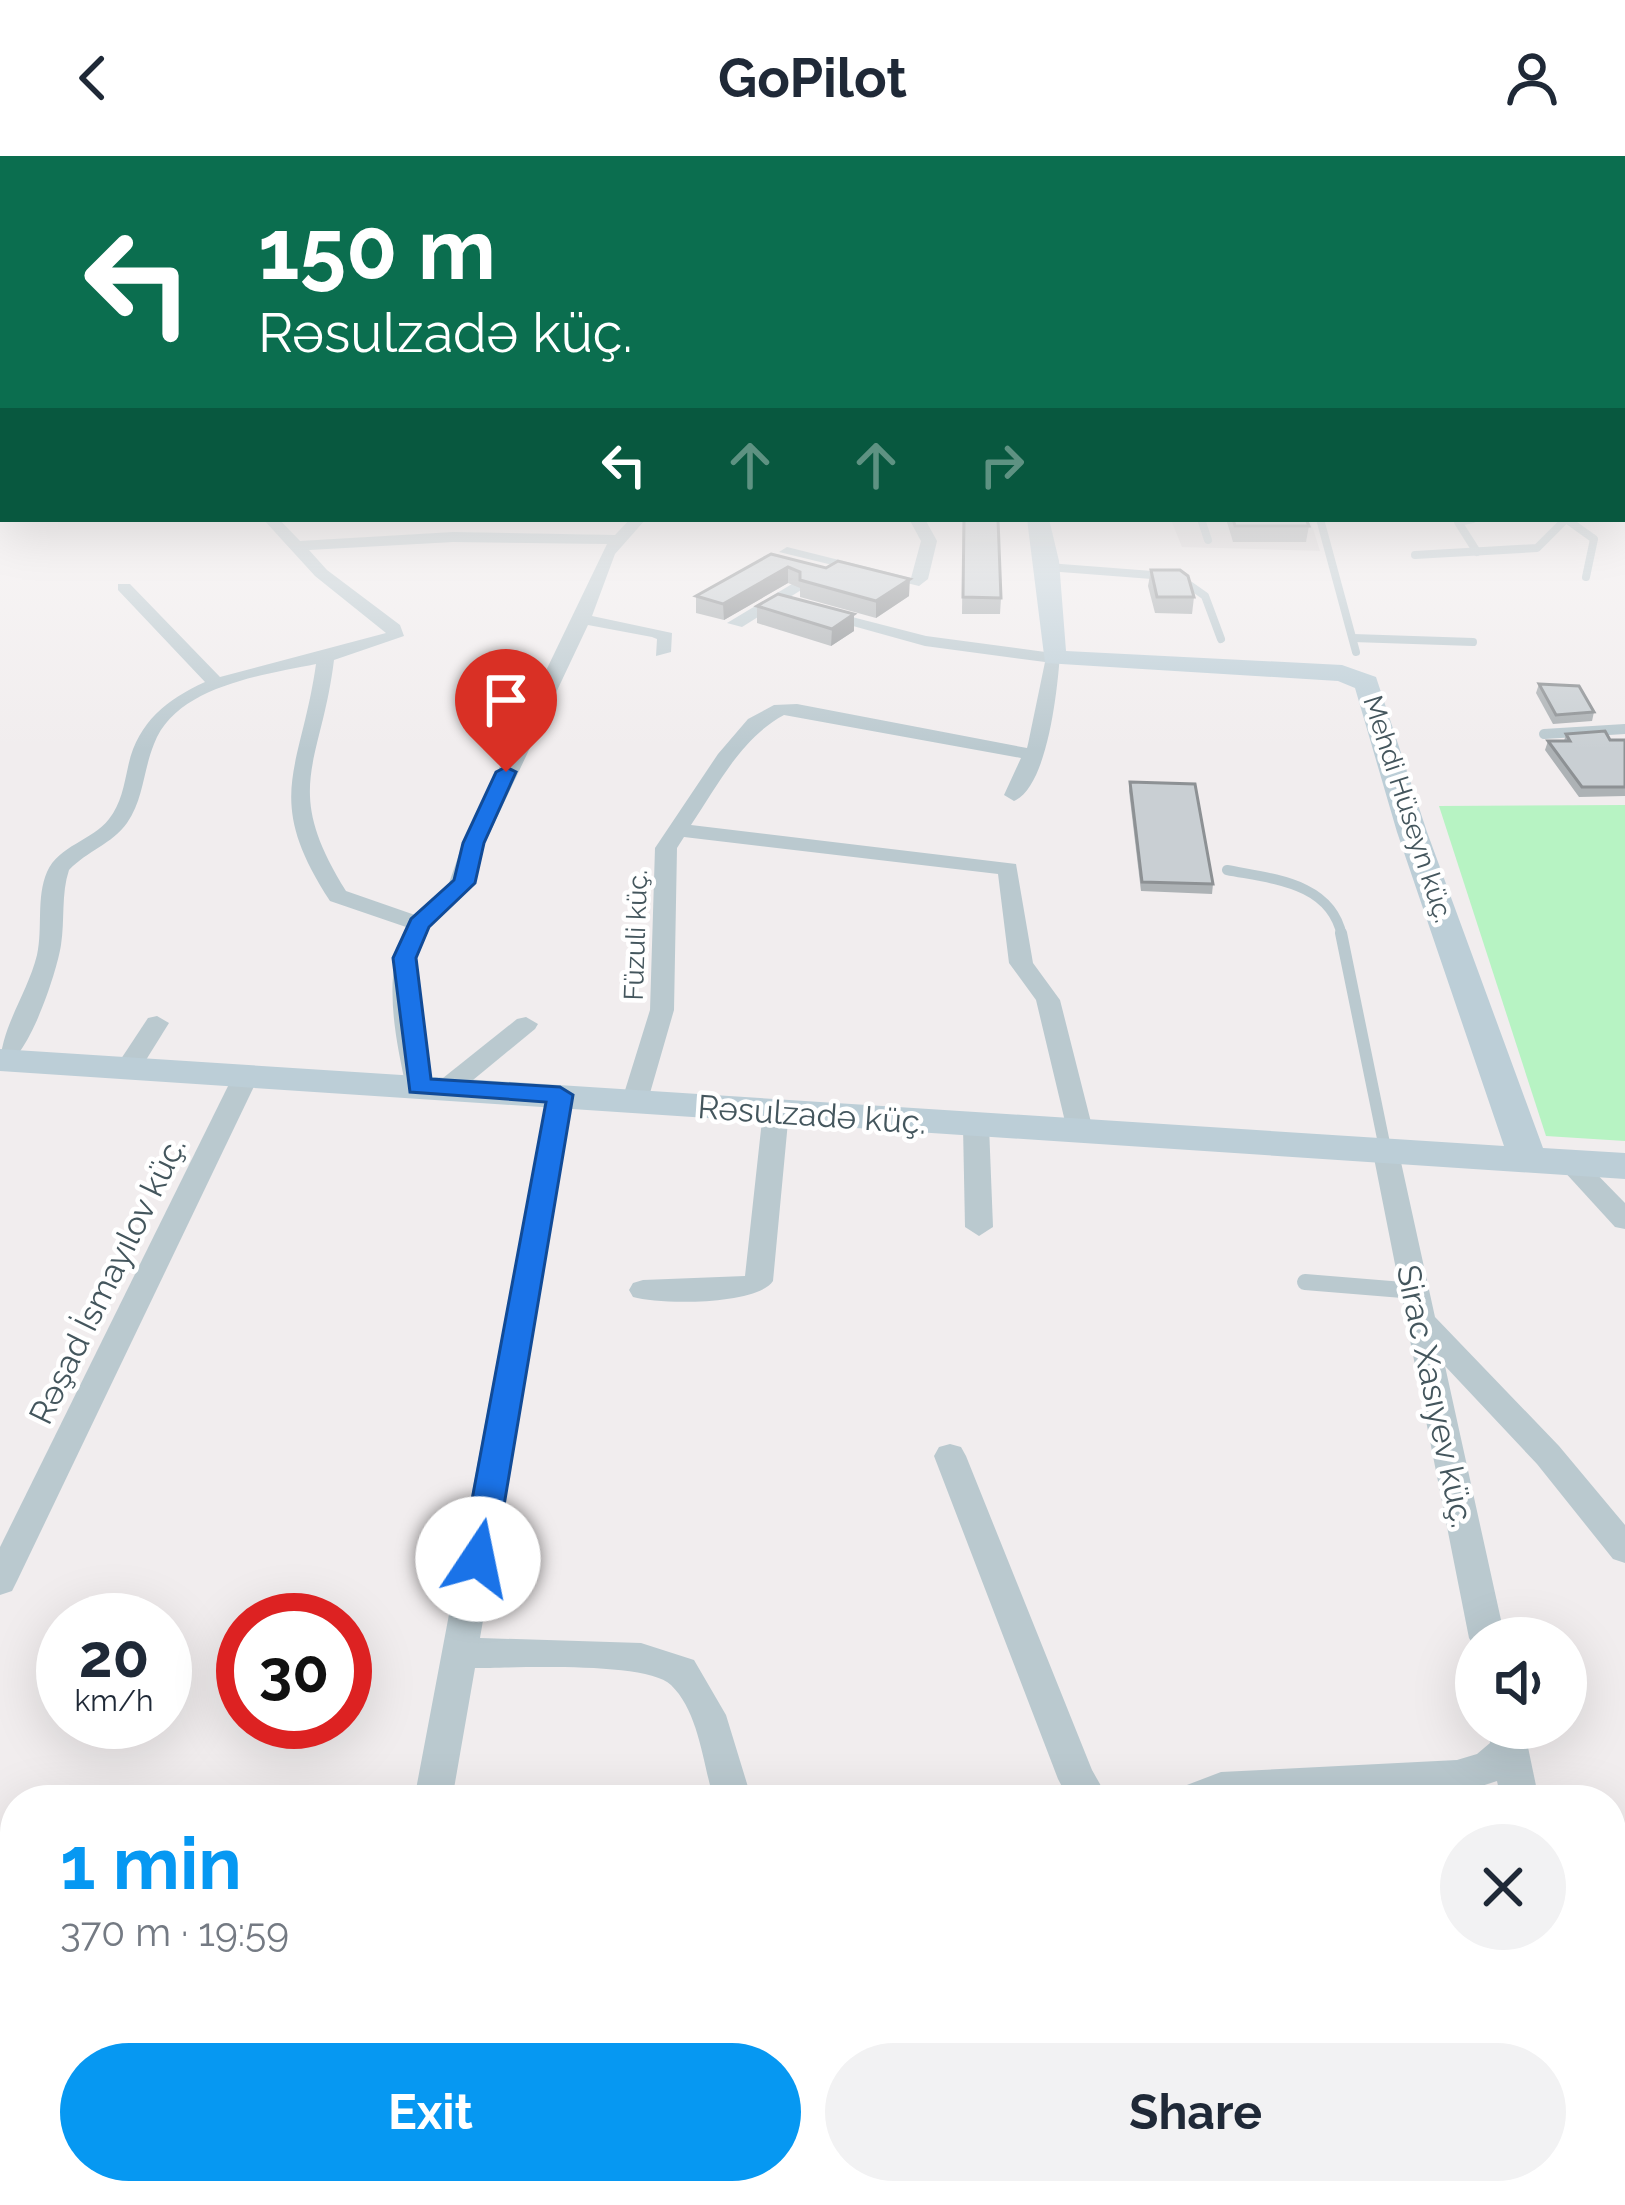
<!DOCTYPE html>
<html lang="en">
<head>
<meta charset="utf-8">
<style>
  :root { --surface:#fff; --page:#f2f2f3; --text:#1f2937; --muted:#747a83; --accent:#0698f2 }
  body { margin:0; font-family:Raleway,sans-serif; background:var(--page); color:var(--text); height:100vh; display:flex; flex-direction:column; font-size:45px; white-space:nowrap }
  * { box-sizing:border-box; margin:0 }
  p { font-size:39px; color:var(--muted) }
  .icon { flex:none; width:66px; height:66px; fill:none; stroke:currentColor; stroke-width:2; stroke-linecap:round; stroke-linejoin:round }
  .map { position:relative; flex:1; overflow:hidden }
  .side { position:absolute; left:0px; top:1629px; width:1626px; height:420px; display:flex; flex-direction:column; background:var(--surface); border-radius:48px 48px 0 0; box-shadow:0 12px 48px #0002 }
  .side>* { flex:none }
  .hud { position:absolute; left:0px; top:0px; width:1626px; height:366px; box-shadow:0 12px 48px #0002; background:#0b6e4f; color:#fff; overflow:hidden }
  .tools { position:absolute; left:1455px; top:1461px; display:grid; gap:24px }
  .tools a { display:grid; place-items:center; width:132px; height:132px; border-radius:50%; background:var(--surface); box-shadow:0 12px 48px #0002; font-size:60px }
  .speed { position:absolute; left:36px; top:1437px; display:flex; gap:24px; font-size:60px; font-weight:700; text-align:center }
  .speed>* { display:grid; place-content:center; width:156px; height:156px; border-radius:50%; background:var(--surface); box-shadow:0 12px 48px #0002; line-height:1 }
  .speed small { font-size:30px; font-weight:400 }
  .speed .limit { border:18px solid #d22; background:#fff; color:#111 }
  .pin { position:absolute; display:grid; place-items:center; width:102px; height:102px; color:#fff; margin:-123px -51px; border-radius:50% 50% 50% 0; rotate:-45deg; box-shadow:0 0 12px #0007 }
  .pin .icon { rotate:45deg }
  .me { position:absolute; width:132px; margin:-66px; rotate:11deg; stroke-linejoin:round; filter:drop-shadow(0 0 9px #0008) }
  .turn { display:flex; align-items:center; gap:42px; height:252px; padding:0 60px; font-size:54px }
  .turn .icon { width:156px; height:156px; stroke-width:2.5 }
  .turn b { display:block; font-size:84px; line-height:102px }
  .lanes { display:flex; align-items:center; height:114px; padding:0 60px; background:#0003; justify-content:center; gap:60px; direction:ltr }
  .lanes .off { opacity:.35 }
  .round { display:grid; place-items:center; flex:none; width:126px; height:126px; border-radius:63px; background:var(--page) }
  .headline { display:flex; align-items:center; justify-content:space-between; height:204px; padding:0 60px }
  h1 { font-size:72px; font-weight:700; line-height:90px; color:var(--accent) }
  .action { display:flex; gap:24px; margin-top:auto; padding:24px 60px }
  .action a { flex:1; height:138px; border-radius:72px; background:var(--accent); color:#fff; font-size:48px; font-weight:700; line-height:138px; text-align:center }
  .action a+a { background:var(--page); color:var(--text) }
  header { display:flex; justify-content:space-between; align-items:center; height:156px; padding:0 60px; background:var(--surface); font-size:54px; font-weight:700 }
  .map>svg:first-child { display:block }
</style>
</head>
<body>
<header><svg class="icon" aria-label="back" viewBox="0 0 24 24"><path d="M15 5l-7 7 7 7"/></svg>GoPilot<svg class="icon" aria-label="person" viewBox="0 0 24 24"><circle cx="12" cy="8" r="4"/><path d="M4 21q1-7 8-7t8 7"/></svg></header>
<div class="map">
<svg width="1625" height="2049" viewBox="0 0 1625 2049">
  <rect width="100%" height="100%" fill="#f1edee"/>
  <path fill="#e2dee0" d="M1050,363H1310L1320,395L1182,391L1171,364Z"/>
  <path fill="#b7f3c3" d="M1625,649V985L1546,980L1439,650Z"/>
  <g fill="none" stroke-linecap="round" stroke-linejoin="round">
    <g stroke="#bac9cf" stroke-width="8">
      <path d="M1201,363L1208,384"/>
      <path d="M1320,363L1356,496"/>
      <path d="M1473,363L1458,366L1477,396"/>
      <path d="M1415,399L1537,392L1566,363L1594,383L1586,421"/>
      <path d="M1048,411L1178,421L1205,440L1221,483"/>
      <path d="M1353,482L1473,486"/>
    </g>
    <g stroke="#bac9cf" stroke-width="10">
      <path d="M1544,578L1625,573"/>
      <path d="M1227,714C1272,723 1331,726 1342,780"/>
    </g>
    <path stroke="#bac9cf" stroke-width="12" d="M1341,777L1386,997"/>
    <path stroke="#bac9cf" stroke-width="16" d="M1305,1126L1415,1135"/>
    <g fill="#bac9cf" fill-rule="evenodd">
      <rect x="1623" y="342" width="2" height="8"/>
      <path d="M263,363H279L300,385L453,376L615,379L630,363H646L615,398L592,460L672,477L671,496L656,500L657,483L652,481L588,469L485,687C471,744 454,733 428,772C401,814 421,886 432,931L428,937L419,939L406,931C395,880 382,819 406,771L330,745C262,641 301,615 316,508C263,519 176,530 154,588C143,615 144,642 127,667C112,688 87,695 69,714C61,738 65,764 61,789C57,816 27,908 0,912C0,872 27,839 37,799C43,772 36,741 47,716C59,689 92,685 109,663C121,648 124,629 128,611C137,567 166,544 205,526L118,434V428H130L220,521L386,477L315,420ZM453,386L607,388L463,687L449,727L415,759L346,735C281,631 321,610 334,504L404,480L400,469L327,414L309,394Z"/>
      <path d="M909,363H925L937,385L928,423L919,430L779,396L787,391L911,422L921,385Z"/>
      <path d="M792,428L806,431L742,471L727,467Z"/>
      <path d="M817,452L926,480L1060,498C1058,526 1049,630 1014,645L1004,639L1021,602L784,559C741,582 718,629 691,669L1016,708L1033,807L1060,844L1094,978L1090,984L1081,986L1068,978L1036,844L1009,807L998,718L684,681L677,692L674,854L648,944L635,952L622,944L650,854L655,692L718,598L748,563L774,549L797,548L1027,592L1028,588L1045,506L925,490L817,460Z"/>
      <path d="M157,860L169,867L141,912L137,917H119L115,912L148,862Z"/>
      <path d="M526,861L538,868L535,873L456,938H438L434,932L438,926L517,863Z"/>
      <path d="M246,912L259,920L17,1425L12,1435L0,1439V1391L233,920Z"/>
      <path d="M560,931L573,939L480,1482L641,1487L694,1504L726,1559L752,1644H714C703,1608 699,1556 671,1529C646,1505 513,1512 475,1512L452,1644H414L547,939Z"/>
      <path d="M776,947L789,955L773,1125C757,1149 661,1149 633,1141L629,1134L633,1127L643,1124L745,1120L763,955Z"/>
      <path d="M976,962L989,970L993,1071L979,1080L965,1071L963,970Z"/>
      <path d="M1386,988L1399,997L1435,1161L1559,1290L1625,1369V1407L1613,1403L1537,1308L1445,1210L1505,1482H1476V1493L1469,1482L1373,997Z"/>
      <path d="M1571,998L1580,1001L1625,1047V1073L1615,1071L1562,1013L1558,1007Z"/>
      <path d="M950,1288L961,1291L966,1300L1092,1614L1109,1644H1069L1058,1623L934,1300L939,1291Z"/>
      <path d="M1488,1572H1524L1539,1644H1501L1497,1625C1413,1656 1265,1644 1173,1644L1179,1632L1221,1616L1457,1604L1477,1598L1490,1587Z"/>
      <path d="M1611,1850L1625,1856V1913L1611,1907Z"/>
      <path d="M1611,2017L1623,2049H1577L1575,2034H1611Z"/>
      <path d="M48,2034H92V2049H46Z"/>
      <path d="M439,2034H483L487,2049H441Z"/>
      <path d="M835,2034H879L885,2049H839Z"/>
      <path d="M1155,2034H1199L1198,2049H1152Z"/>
    </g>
    <path fill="#bcced7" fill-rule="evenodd" d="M1027,363H1049L1059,405L1066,495L1342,509L1376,521L1427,676L1543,992L1625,997V1023L0,915V893L1504,990L1397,676L1355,532L1338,525L1045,507Z"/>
  </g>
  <g fill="#adb2b5">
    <path d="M963,363L1001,442L1000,458H962Z"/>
    <path d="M1226,363H1306L1309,370L1306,386H1233Z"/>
    <path d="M771,398L909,440L876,462L800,441V432L788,427L724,464L696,457V440Z"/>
    <path d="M1151,414L1194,441L1192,458L1155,457L1148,430Z"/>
    <path d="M757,450L854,475L831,490L757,467Z"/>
    <path d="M1539,528L1594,556L1592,565L1553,568L1536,537Z"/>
    <path d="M1566,578L1610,584H1625V640L1579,641L1545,594L1548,585H1564Z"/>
    <path d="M1130,626L1213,728L1212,738L1141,735L1129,635Z"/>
  </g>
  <g fill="#8d9194">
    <path d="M788,411V427L724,464L723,448Z"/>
    <path d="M910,423L909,440L876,462V445Z"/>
    <path d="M854,458V475L831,490L832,473Z"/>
  </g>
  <g fill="#c9cfd3" stroke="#8d9194" stroke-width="3">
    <path d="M964,363H998L1001,442L963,441Z"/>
    <path d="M1233,363H1306L1309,370H1235Z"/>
    <path d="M771,398L826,412L838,405L910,423L876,445L800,424V416L788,411L723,448L696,440Z"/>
    <path d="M1151,414H1180L1188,420L1194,441H1157Z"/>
    <path d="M778,438L854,458L832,473L757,450Z"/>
    <path d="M1539,528L1579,530L1594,556L1556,559Z"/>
    <path d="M1605,575L1610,584H1625V631H1582L1548,585H1570L1566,578Z"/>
    <path d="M1130,626L1195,628L1213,728L1142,726Z"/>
  </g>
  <linearGradient id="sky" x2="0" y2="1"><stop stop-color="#7ecced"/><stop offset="0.52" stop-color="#f9f7f7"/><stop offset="1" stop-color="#f9f7f7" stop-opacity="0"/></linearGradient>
  <rect width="1625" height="594" fill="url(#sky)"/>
  <path fill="#1a73e8" stroke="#114b97" stroke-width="3" d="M506,611L516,616L484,687L475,727L429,771L416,802L431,923L560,931L573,939L495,1403L490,1413L478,1417L466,1413L461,1403L546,946L410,936L393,802L411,763L454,724L463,687L496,616Z"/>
  <g text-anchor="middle" stroke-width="9" stroke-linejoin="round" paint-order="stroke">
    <g font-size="27" fill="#44565d" stroke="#fff">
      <text transform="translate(1408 653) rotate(72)" y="9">Mehdi Hüseyn küç.</text>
      <text transform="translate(636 779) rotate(-88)" y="9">Füzuli küç.</text>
    </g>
    <g font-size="33" fill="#44565d" stroke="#fff">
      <text transform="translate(812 958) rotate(4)" y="12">Rəsulzadə küç.</text>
      <text transform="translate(107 1124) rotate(-64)" y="12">Rəşad İsmayılov küç.</text>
      <text transform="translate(1436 1240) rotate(78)" y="12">Sirac Xasıyev küç.</text>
    </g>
  </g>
</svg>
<div class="tools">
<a><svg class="icon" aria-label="sound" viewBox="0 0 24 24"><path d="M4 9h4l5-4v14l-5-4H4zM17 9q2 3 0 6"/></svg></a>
</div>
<div class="speed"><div>20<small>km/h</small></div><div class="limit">30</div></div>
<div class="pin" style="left:506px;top:616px;background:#d93025"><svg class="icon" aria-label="arrive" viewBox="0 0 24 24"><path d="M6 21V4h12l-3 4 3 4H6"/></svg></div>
<svg class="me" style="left:478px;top:1403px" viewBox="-20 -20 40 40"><circle r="19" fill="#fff"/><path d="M0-13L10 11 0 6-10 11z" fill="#1a73e8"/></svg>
<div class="hud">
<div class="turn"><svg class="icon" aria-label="left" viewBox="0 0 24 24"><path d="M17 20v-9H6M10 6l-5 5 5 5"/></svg><div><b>150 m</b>Rəsulzadə küç.</div></div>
<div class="lanes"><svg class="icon" aria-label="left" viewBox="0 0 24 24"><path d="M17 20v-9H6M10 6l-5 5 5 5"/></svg><svg class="icon off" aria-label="ahead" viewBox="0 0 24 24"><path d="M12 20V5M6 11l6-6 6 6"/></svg><svg class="icon off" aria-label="ahead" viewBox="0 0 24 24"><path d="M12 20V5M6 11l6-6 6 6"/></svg><svg class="icon off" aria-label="right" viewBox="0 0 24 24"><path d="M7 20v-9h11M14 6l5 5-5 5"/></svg></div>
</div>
<section class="side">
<div class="headline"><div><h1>1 min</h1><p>370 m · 19:59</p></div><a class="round"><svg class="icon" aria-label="close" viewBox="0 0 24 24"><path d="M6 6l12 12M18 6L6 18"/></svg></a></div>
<div class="action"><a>Exit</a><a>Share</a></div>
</section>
</div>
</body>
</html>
